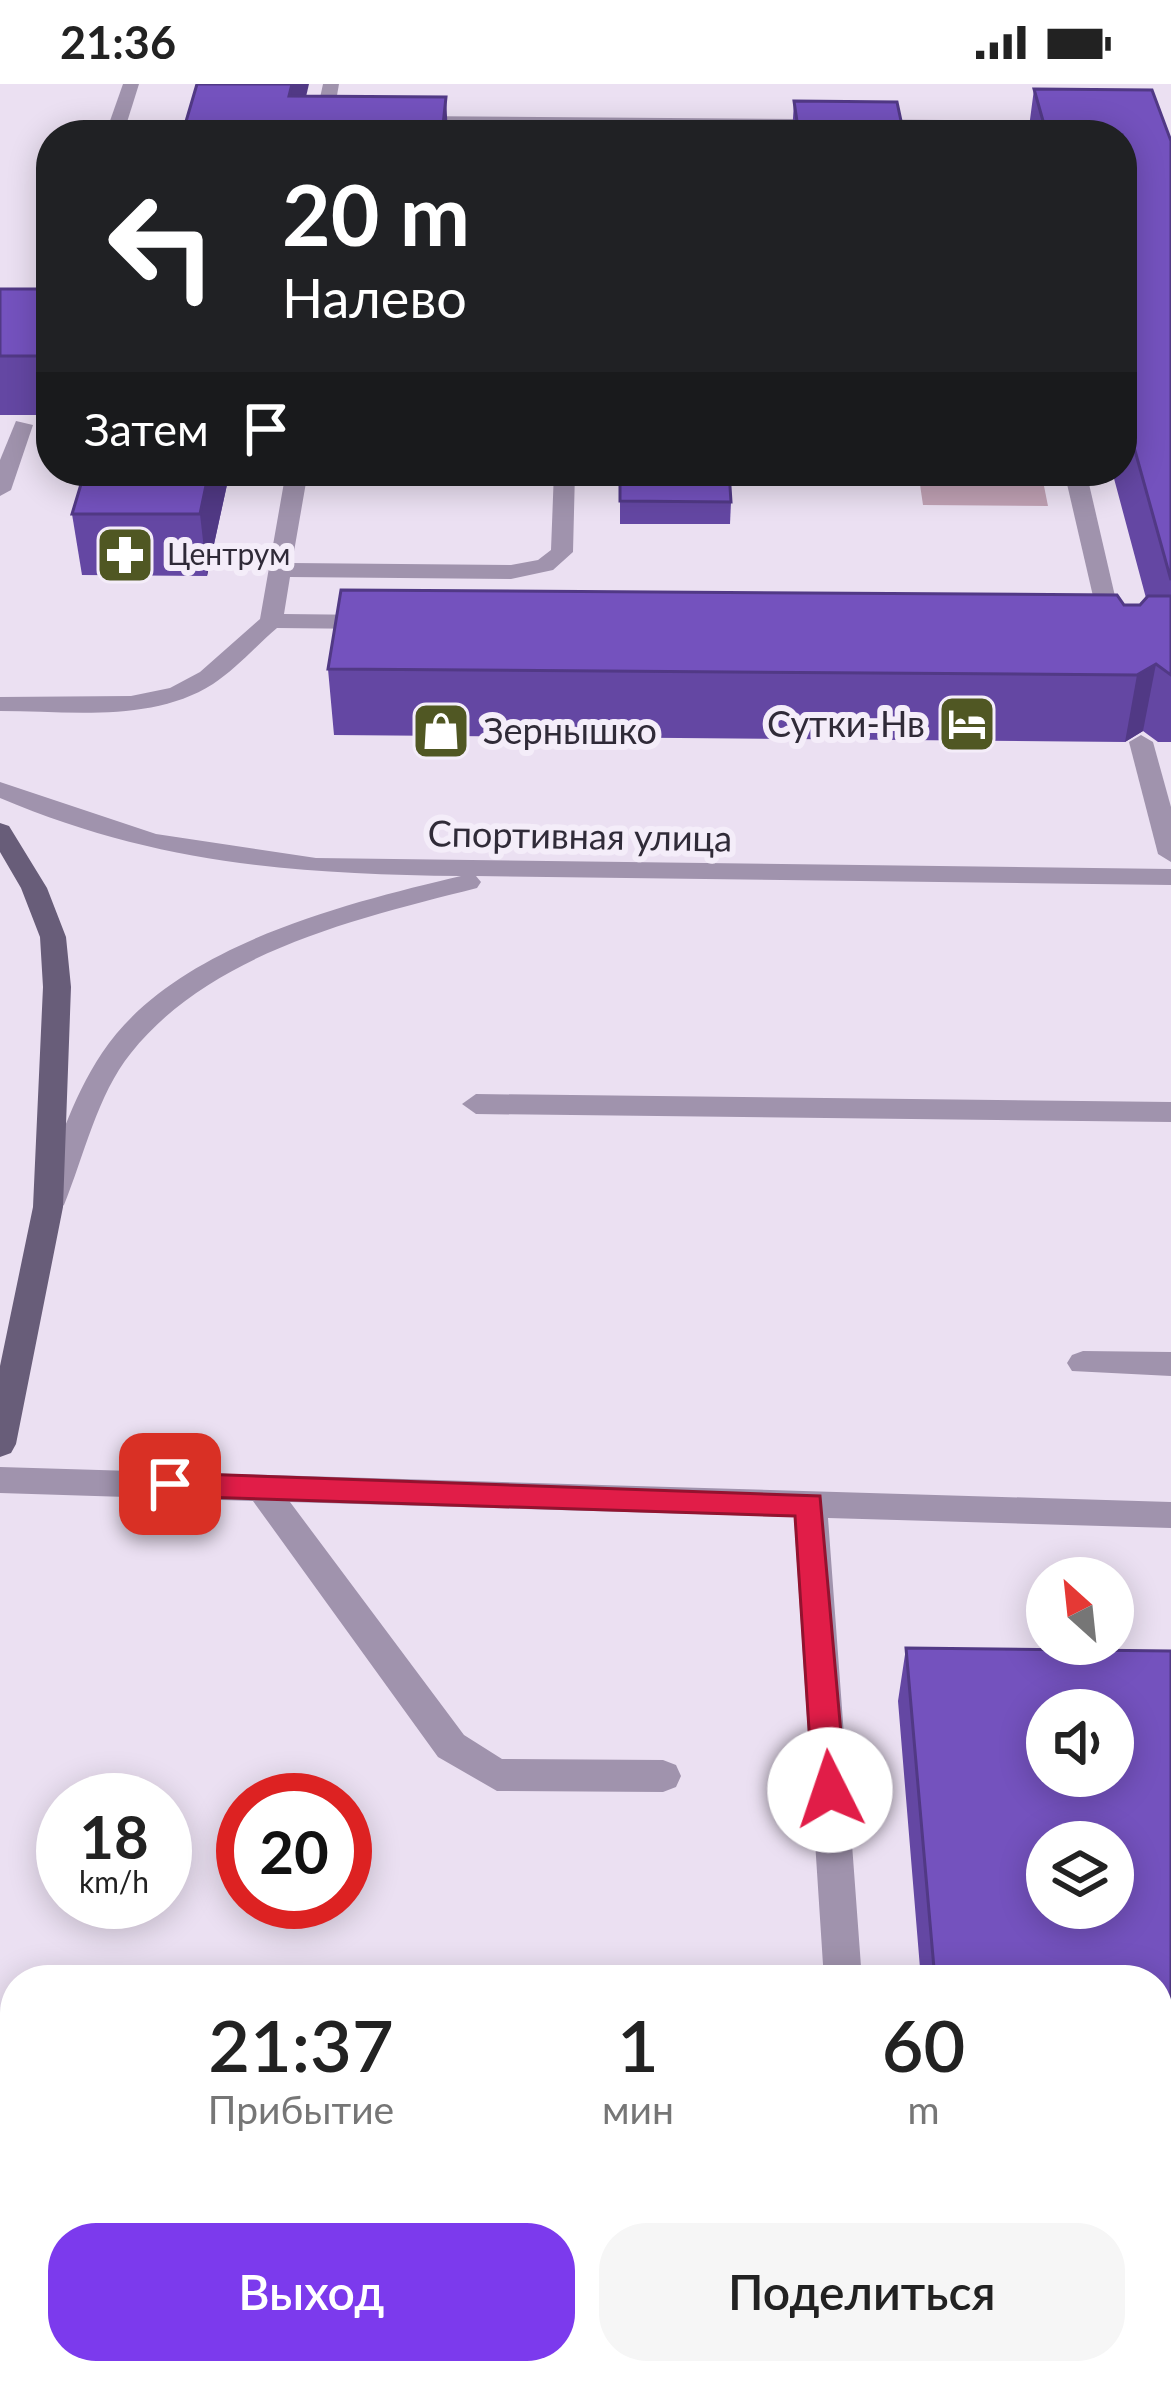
<!DOCTYPE html>
<html lang="ru">
<head>
<meta charset="utf-8">
<style>
  :root { --surface:#fff; --page:#f6f6f6; --text:#222; --muted:#767676; --accent:#7c3aed }
  body { margin:0; font-family:Lato,sans-serif; background:var(--page); color:var(--text); height:100vh; display:flex; flex-direction:column; font-size:45px; white-space:nowrap }
  * { box-sizing:border-box; margin:0 }
  p { font-size:39px; color:var(--muted) }
  .icon { flex:none; width:66px; height:66px; fill:none; stroke:currentColor; stroke-width:2; stroke-linecap:round; stroke-linejoin:round }
  .map { position:relative; flex:1; overflow:hidden }
  .drawer { position:absolute; left:0px; top:1881px; width:1173px; height:420px; display:flex; flex-direction:column; background:var(--surface); border-radius:48px 48px 0 0; box-shadow:0 6px 30px #0003 }
  .drawer>* { flex:none }
  .banner { position:absolute; left:36px; top:36px; width:1101px; height:366px; border-radius:48px; box-shadow:0 6px 30px #0003; background:#202124; color:#fff; overflow:hidden }
  .needle { width:78px; rotate:333deg }
  .controls { position:absolute; left:1026px; top:1473px; display:grid; gap:24px }
  .controls a { display:grid; place-items:center; width:108px; height:108px; border-radius:50%; background:var(--surface); box-shadow:0 6px 30px #0003; font-size:60px }
  .speed { position:absolute; left:36px; top:1689px; display:flex; gap:24px; font-size:60px; font-weight:700; text-align:center }
  .speed>* { display:grid; place-content:center; width:156px; height:156px; border-radius:50%; background:var(--surface); box-shadow:0 6px 30px #0003; line-height:1 }
  .speed small { font-size:30px; font-weight:400 }
  .speed .limit { border:18px solid #d22; background:#fff; color:#111 }
  .pin { position:absolute; display:grid; place-items:center; width:102px; height:102px; color:#fff; margin:-51px; border-radius:24px; box-shadow:0 6px 18px #0006 }
  .me { position:absolute; width:132px; margin:-66px; rotate:356deg; stroke-linejoin:round; filter:drop-shadow(0 0 9px #0008) }
  .turn { display:flex; align-items:center; gap:42px; height:252px; padding:0 48px; font-size:54px }
  .turn .icon { width:156px; height:156px; stroke-width:2.5 }
  .turn b { display:block; font-size:84px; line-height:102px }
  .then { display:flex; align-items:center; height:114px; padding:0 48px; background:#0003; gap:24px; font-size:45px }
  .eta { display:flex; justify-content:space-evenly; align-items:center; height:204px; text-align:center }
  .eta b { font-size:72px; font-weight:600; line-height:84px }
  .cta { display:flex; gap:24px; margin-top:auto; padding:24px 48px }
  .cta a { flex:1; height:138px; border-radius:48px; background:var(--accent); color:#fff; font-size:48px; font-weight:600; line-height:138px; text-align:center }
  .cta a+a { background:var(--page); color:var(--text) }
  .status { display:flex; justify-content:space-between; align-items:center; height:84px; padding:0 60px; background:var(--surface); direction:ltr }
  .status svg { height:33px; fill:currentColor }
  .map>svg:first-child { display:block }
</style>
</head>
<body>
<div class="status"><b>21:36</b><svg viewBox="0 0 49 12"><path d="M0 12V9h3v3zM5 12V6h3v6zM10 12V3h3v9zM15 12V0h3v12zM26 1h20v11H26zM47 4h2v5h-2z"/></svg></div>
<div class="map">
<svg width="1171" height="2301" viewBox="0 0 1171 2301">
  <rect width="100%" height="100%" fill="#ebe0f2"/>
  <path fill="#c0a1b4" d="M918,387H1041L1048,422L923,421Z"/>
  <g fill="none" stroke-linecap="round" stroke-linejoin="round">
    <g fill="#a093ad" fill-rule="evenodd">
      <path d="M123,0H139L123,51H105Z"/>
      <path d="M323,0H339L330,51H312Z"/>
      <path d="M409,32L1069,37L1078,42L1069,47L403,41L401,37Z"/>
      <path d="M16,337L33,341L11,406L0,412V376Z"/>
      <path d="M286,387H308L292,479L511,481L538,476L551,466L554,387L575,388L573,468L553,486L511,495L290,493L284,530L373,531L384,538L373,545L277,544C256,562 236,585 213,600C152,639 69,627 0,627V613L131,612L170,604L200,588L260,535Z"/>
      <path d="M1064,387H1086L1124,551L1121,556L1113,558L1102,551Z"/>
      <path d="M1141,651L1153,658L1171,723V778L1158,770L1129,658Z"/>
      <path d="M0,698L156,750L316,774L1171,785V801L476,792L481,798L477,804C359,834 211,868 131,969C97,1011 84,1072 64,1121L49,1132L34,1121C56,1070 71,1015 102,969C173,862 343,820 461,792C294,790 156,780 0,714Z"/>
      <path d="M476,1010L1171,1018V1038L476,1030L462,1020Z"/>
      <path d="M1083,1267L1171,1268V1292L1072,1287L1067,1279L1072,1271Z"/>
      <path d="M0,1383L1171,1418V1444L828,1434L862,1896H824L794,1433L290,1418L464,1651L502,1675L663,1676L676,1681L681,1692L676,1703L663,1708L497,1707L438,1673L253,1417L0,1409Z"/>
      <path d="M403,2286H447L446,2301H402Z"/>
      <path d="M903,2286H947L950,2301H906Z"/>
    </g>
    <path fill="#685d79" fill-rule="evenodd" d="M0,739L9,742L47,804L66,853L71,903L63,1123L16,1360L11,1369L0,1373V1282L33,1123L43,903L40,853L21,804L0,768Z"/>
  </g>
  <g fill="#6447a3">
    <path d="M1034,5L1171,57V658H1158L1143,647L1125,658L334,651L328,585L1140,521L1146,514L1112,387H1122V51H1028Z"/>
    <path d="M794,17L904,51H792Z"/>
    <rect x="0" y="205" width="51" height="126"/>
    <path d="M230,387L207,492L82,491L72,430Z"/>
    <path d="M620,387L731,418L730,440H620Z"/>
    <path d="M906,1564L1171,1567V2173H1158V1896H921L898,1617Z"/>
  </g>
  <g fill="#513985">
    <path d="M292,0H309L297,51L289,12Z"/>
    <path d="M446,13L448,51H442Z"/>
    <path d="M209,387H230L207,492L200,430Z"/>
    <path d="M1156,580L1143,647L1125,658L1137,591Z"/>
  </g>
  <g fill="#7452be" stroke="#513985" stroke-width="3" fill-rule="evenodd">
    <path d="M197,0H292L289,12L446,13L442,51H182Z"/>
    <path d="M1034,5L1152,6L1171,57V496L1122,320V51H1047Z"/>
    <path d="M794,17L897,18L904,51H799Z"/>
    <rect x="0" y="205" width="51" height="67"/>
    <path d="M85,387H209L200,430H72Z"/>
    <path d="M620,387H729L731,418L620,417Z"/>
    <path d="M341,506L1117,511L1124,521H1140L1148,512H1171V591L1156,580L1137,591L328,585Z"/>
    <path d="M906,1564L1171,1567V2128H1158V1896H935ZM1047,1626H1113V1692H1047ZM1047,1758H1113V1824H1047Z"/>
    <rect x="528" y="2286" width="321" height="15"/>
  </g>
  <path fill="#e11d48" stroke="#92132f" stroke-width="3" d="M170,1389L820,1412L846,1706L841,1716L830,1720L818,1716L813,1706L795,1432L170,1412L155,1400Z"/>
  <defs>
    <symbol id="pharmacy-square" viewBox="-11 -11 22 22"><rect x="-9" y="-9" width="18" height="18" rx="4" fill="#505723" stroke="#f4edf9"/><path d="M-2-6h4v4h4v4h-4v4h-4v-4h-4v-4h4Z" fill="#fff"/></symbol>
    <symbol id="hotel-square" viewBox="-11 -11 22 22"><rect x="-9" y="-9" width="18" height="18" rx="4" fill="#505723" stroke="#f4edf9"/><path d="M-6-4.5h1.5V1H6V5H4.5V3h-9V5H-6ZM-4 0a1.8 1.8 0 1 1 3.6 0ZM.5 0V-2.5h3Q6-2.5 6 0Z" fill="#fff"/></symbol>
    <symbol id="shop-square" viewBox="-11 -11 22 22"><rect x="-9" y="-9" width="18" height="18" rx="4" fill="#505723" stroke="#f4edf9"/><path d="M-5-2.5h2.3a2.7 3.5 0 0 1 5.4 0H5L5.5 6h-11ZM-1.5-2.5h3a1.5 2.3 0 0 0-3 0Z" fill="#fff"/></symbol>
  </defs>
  <g fill-rule="evenodd">
    <use href="#pharmacy-square" x="92" y="438" width="66" height="66"/>
    <use href="#hotel-square" x="934" y="607" width="66" height="66"/>
    <use href="#shop-square" x="408" y="614" width="66" height="66"/>
  </g>
  <g text-anchor="middle" stroke-width="12" stroke-linejoin="round" paint-order="stroke">
    <g font-size="30" fill="#302b38" stroke="#f4edf9" text-anchor="start">
      <text x="167" y="481">Центрум</text>
    </g>
    <g font-size="36" fill="#302b38" stroke="#f4edf9" text-anchor="end">
      <text x="925" y="653">Сутки-Нв</text>
      <text x="483" y="660" text-anchor="start">Зернышко</text>
    </g>
    <g font-size="36" fill="#302b38" stroke="#f4edf9">
      <text transform="translate(580 752) rotate(1)" y="13">Спортивная улица</text>
    </g>
  </g>
</svg>
<div class="controls">
<a><svg class="needle" viewBox="-14 -14 28 28"><path d="M0-13l5 13h-10z" fill="#e53935"/><path d="M0 13l5-13h-10z" fill="#767676"/></svg></a>
<a><svg class="icon" aria-label="sound" viewBox="0 0 24 24"><path d="M4 9h4l5-4v14l-5-4H4zM17 9q2 3 0 6"/></svg></a>
<a><svg class="icon" aria-label="layers" viewBox="0 0 24 24"><path d="M12 4l9 5-9 5-9-5zM3 14l9 5 9-5"/></svg></a>
</div>
<div class="speed"><div>18<small>km/h</small></div><div class="limit">20</div></div>
<div class="pin" style="left:170px;top:1400px;background:#d93025"><svg class="icon" aria-label="arrive" viewBox="0 0 24 24"><path d="M6 21V4h12l-3 4 3 4H6"/></svg></div>
<svg class="me" style="left:830px;top:1706px" viewBox="-20 -20 40 40"><circle r="19" fill="#fff"/><path d="M0-13L10 11 0 6-10 11z" fill="#e11d48"/></svg>
<div class="banner">
<div class="turn"><svg class="icon" aria-label="left" viewBox="0 0 24 24"><path d="M17 20v-9H6M10 6l-5 5 5 5"/></svg><div><b>20 m</b>Налево</div></div>
<div class="then">Затем<svg class="icon" aria-label="arrive" viewBox="0 0 24 24"><path d="M6 21V4h12l-3 4 3 4H6"/></svg></div>
</div>
<section class="drawer">
<div class="eta">
<div><b>21:37</b><p>Прибытие</p></div>
<div><b>1</b><p>мин</p></div>
<div><b>60</b><p>m</p></div>
</div>
<div class="cta"><a>Выход</a><a>Поделиться</a></div>
</section>
</div>
</body>
</html>
